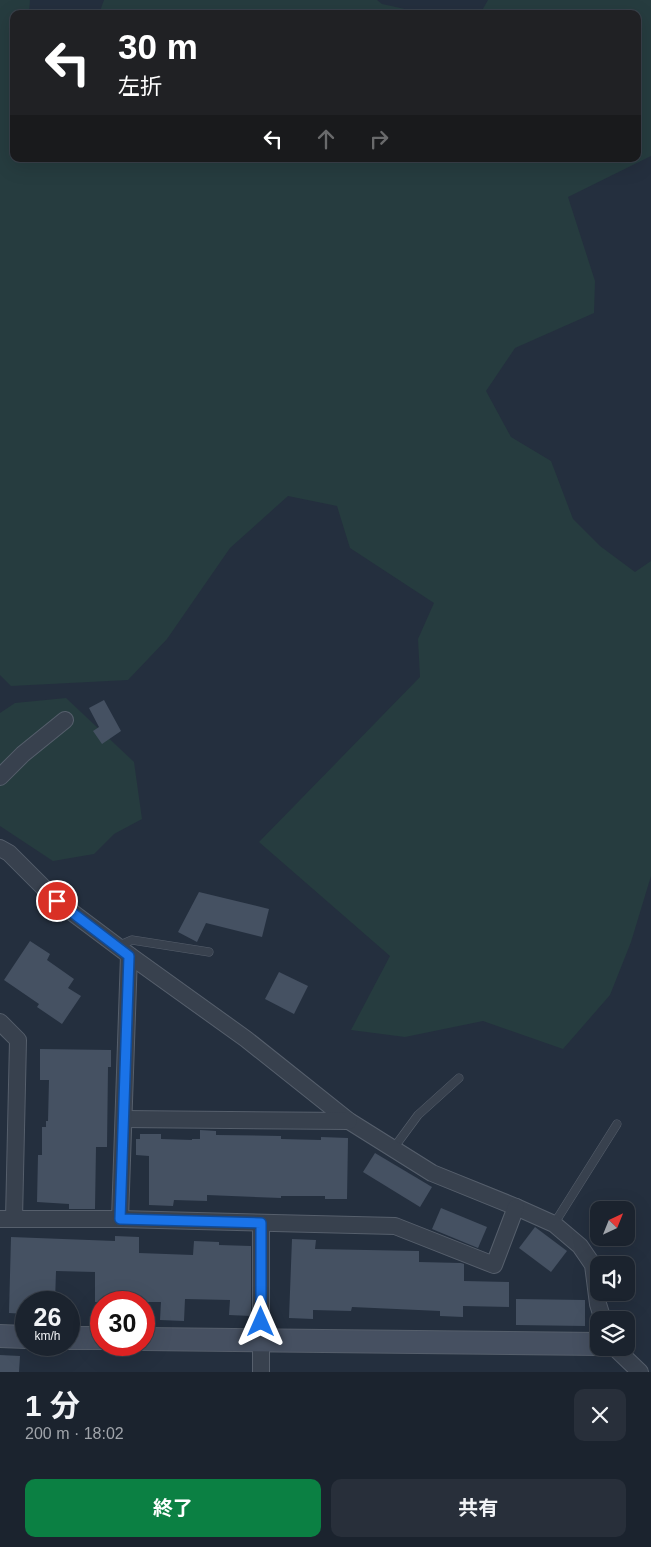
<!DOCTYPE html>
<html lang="ja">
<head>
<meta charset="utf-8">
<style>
  :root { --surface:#1b232e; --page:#282f3a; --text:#f1f3f6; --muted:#a0a4aa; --line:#39404a; --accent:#0b8043 }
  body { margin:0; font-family:Helvetica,"Noto Sans JP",sans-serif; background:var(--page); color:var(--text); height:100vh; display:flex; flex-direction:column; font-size:19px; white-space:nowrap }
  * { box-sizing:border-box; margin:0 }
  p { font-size:16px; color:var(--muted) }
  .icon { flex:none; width:28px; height:28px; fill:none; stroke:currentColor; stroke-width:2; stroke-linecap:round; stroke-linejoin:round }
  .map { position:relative; height:1372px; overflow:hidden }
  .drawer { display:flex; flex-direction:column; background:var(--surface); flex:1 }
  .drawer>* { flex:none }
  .hud { position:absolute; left:10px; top:10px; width:631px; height:152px; border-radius:10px; box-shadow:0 5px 20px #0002,0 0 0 1px var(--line); background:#202124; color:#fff; overflow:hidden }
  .needle { width:32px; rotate:43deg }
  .tools { position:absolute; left:590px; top:1201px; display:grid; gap:10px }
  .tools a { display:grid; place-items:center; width:45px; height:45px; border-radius:10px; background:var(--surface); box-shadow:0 5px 20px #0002,0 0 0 1px var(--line); font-size:25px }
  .speed { position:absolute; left:15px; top:1291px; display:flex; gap:10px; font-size:25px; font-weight:700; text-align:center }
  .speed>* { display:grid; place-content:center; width:65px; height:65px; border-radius:50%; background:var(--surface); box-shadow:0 5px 20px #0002,0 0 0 1px var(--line); line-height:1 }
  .speed small { font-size:12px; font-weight:400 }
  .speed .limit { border:8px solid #d22; background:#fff; color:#111 }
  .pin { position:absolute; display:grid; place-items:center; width:42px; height:42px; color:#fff; margin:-21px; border:2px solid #fff; border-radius:50%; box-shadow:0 1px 5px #0007 }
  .me { position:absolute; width:55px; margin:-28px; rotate:0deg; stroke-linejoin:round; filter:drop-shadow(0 0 4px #0008) }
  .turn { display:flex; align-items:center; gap:18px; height:105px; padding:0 25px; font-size:22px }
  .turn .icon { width:65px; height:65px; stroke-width:2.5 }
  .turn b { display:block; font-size:35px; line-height:42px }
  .lanes { display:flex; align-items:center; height:48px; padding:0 25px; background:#0003; justify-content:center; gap:25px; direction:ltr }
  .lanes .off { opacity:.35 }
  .round { display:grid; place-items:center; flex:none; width:52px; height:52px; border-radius:10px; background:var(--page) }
  .overview { display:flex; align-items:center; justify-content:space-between; height:85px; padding:0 25px }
  h1 { font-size:30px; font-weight:700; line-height:38px }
  .primary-button { display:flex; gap:10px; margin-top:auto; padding:10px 25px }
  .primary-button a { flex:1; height:58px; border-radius:10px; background:var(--accent); color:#fff; font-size:20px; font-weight:700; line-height:58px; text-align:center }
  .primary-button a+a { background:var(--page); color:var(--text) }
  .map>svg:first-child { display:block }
</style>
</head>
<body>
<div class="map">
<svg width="651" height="1372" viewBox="0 0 651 1372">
  <rect width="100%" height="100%" fill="#242f3e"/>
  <g fill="#263c3f">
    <path d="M0,0H30L29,14H14V159H638V14H480L488,0H651V156L568,197L595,281L594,313L515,348L486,391L511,437L551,461L573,519L600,546L635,572L651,561V876L631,942L610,995L563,1049L483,1021L405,1037L351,1030L390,956L259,842L420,677L418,639L434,603L350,548L337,506L288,496L230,548L167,639L128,680L11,686L0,675Z"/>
    <path d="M104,0H377L382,4L428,14H99Z"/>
    <path d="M66,698L134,762L142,819L114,834L94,854L53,861L0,826V713L15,703Z"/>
  </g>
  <g fill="#455162">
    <path d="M104,700L121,731L102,744L93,731L99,727L89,708Z"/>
    <path d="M199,892L269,909L262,937L206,923L197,942L178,932Z"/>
    <path d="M30,941L50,954L47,960L74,979L68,988L81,996L62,1024L37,1007L39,1004L4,980Z"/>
    <path d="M279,972L308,986L294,1014L265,999Z"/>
    <path d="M40,1049L111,1050V1067H108L107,1147H96L95,1209H69V1204L37,1202L38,1155H42V1127H46V1121H48L49,1080H40Z"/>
    <path d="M200,1130L216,1131V1135L281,1136V1139L321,1140V1137L348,1138L347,1199H325V1196H281V1198L207,1195V1201L174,1200L173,1206L149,1205V1156L136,1155V1139H140V1134H161V1139L192,1140V1139H200Z"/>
    <path d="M375,1153L432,1187L420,1207L363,1172Z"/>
    <path d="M441,1208L487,1227L478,1248L432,1229Z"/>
    <path d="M535,1227L567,1251L551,1272L519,1248Z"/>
    <path d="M115,1236L139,1237V1253L193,1255L194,1241L219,1242V1245L251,1246V1316L229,1315L230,1300L185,1299L184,1321L160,1320L161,1302H95V1272L56,1271L55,1302H26V1314L9,1313L11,1237L115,1241Z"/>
    <path d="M292,1239L316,1240L315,1249L419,1251V1262L461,1263L464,1264V1281L509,1282V1307L463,1306V1317L440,1316V1311L352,1307L351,1311L313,1310V1319L289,1318Z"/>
    <path d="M516,1299L585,1300V1326L516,1325Z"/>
    <path d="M0,1355L20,1356L19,1372H0Z"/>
  </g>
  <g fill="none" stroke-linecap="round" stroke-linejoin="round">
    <defs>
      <g id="lane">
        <path d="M118,946L132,940L209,952"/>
        <path d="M393,1149L418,1115L459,1078"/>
        <path d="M554,1224L617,1124"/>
      </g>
      <g id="street">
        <path d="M0,777L23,754L65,720"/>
        <path d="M0,848L9,853L57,901L129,955L246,1039L349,1121L432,1173L516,1207L554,1224L580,1246L593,1265L598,1304L603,1320"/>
        <path d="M0,1022L18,1040L14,1219"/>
        <path d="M124,1119L349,1121"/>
        <path d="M0,1219H120L395,1226L494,1265L516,1207"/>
        <path d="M120,1219L129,955"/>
        <path d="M615,1348L640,1372"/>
        <path d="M261,1372V1223"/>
      </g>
      <g id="secondary">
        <path d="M0,1336L26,1337"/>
        <path d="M69,1338H101"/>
        <path d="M144,1339L599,1344"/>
      </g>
    </defs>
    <use href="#lane" stroke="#565f6c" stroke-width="9"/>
    <use href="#street" stroke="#565f6c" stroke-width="18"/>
    <use href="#secondary" stroke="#565f6c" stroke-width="24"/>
    <use href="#lane" stroke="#38414e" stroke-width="8"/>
    <use href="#street" stroke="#38414e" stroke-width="16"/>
    <use href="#secondary" stroke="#465061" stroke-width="22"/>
  </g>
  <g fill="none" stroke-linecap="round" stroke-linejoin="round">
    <defs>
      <path id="route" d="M57,901L129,956L120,1219L261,1223V1322"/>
    </defs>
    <use href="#route" stroke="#114b97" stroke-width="12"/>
    <use href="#route" stroke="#1a73e8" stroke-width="9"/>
  </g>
</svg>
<div class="tools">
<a><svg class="needle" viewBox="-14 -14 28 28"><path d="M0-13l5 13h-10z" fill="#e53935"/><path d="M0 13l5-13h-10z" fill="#a0a4aa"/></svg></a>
<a><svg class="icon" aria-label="sound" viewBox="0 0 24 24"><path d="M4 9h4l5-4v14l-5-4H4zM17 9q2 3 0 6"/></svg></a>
<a><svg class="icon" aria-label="layers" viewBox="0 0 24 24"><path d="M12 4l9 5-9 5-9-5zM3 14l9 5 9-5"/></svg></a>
</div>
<div class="speed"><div>26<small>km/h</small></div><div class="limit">30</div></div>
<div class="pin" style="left:57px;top:901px;background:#d93025"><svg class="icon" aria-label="arrive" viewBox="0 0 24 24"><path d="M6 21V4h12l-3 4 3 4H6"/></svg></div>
<svg class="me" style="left:261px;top:1322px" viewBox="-20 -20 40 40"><path d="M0-17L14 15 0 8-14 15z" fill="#1a73e8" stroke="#fff" stroke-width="4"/></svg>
<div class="hud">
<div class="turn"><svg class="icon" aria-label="left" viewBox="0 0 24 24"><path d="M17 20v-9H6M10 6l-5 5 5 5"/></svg><div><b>30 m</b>左折</div></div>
<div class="lanes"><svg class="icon" aria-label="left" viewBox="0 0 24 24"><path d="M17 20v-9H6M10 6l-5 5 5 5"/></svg><svg class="icon off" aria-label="ahead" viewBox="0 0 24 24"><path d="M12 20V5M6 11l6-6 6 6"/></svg><svg class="icon off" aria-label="right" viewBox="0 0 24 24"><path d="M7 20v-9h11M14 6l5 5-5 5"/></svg></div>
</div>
</div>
<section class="drawer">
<div class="overview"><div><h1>1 分</h1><p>200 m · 18:02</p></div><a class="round"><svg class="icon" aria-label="close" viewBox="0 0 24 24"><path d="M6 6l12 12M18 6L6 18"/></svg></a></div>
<div class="primary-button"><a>終了</a><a>共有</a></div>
</section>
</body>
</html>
